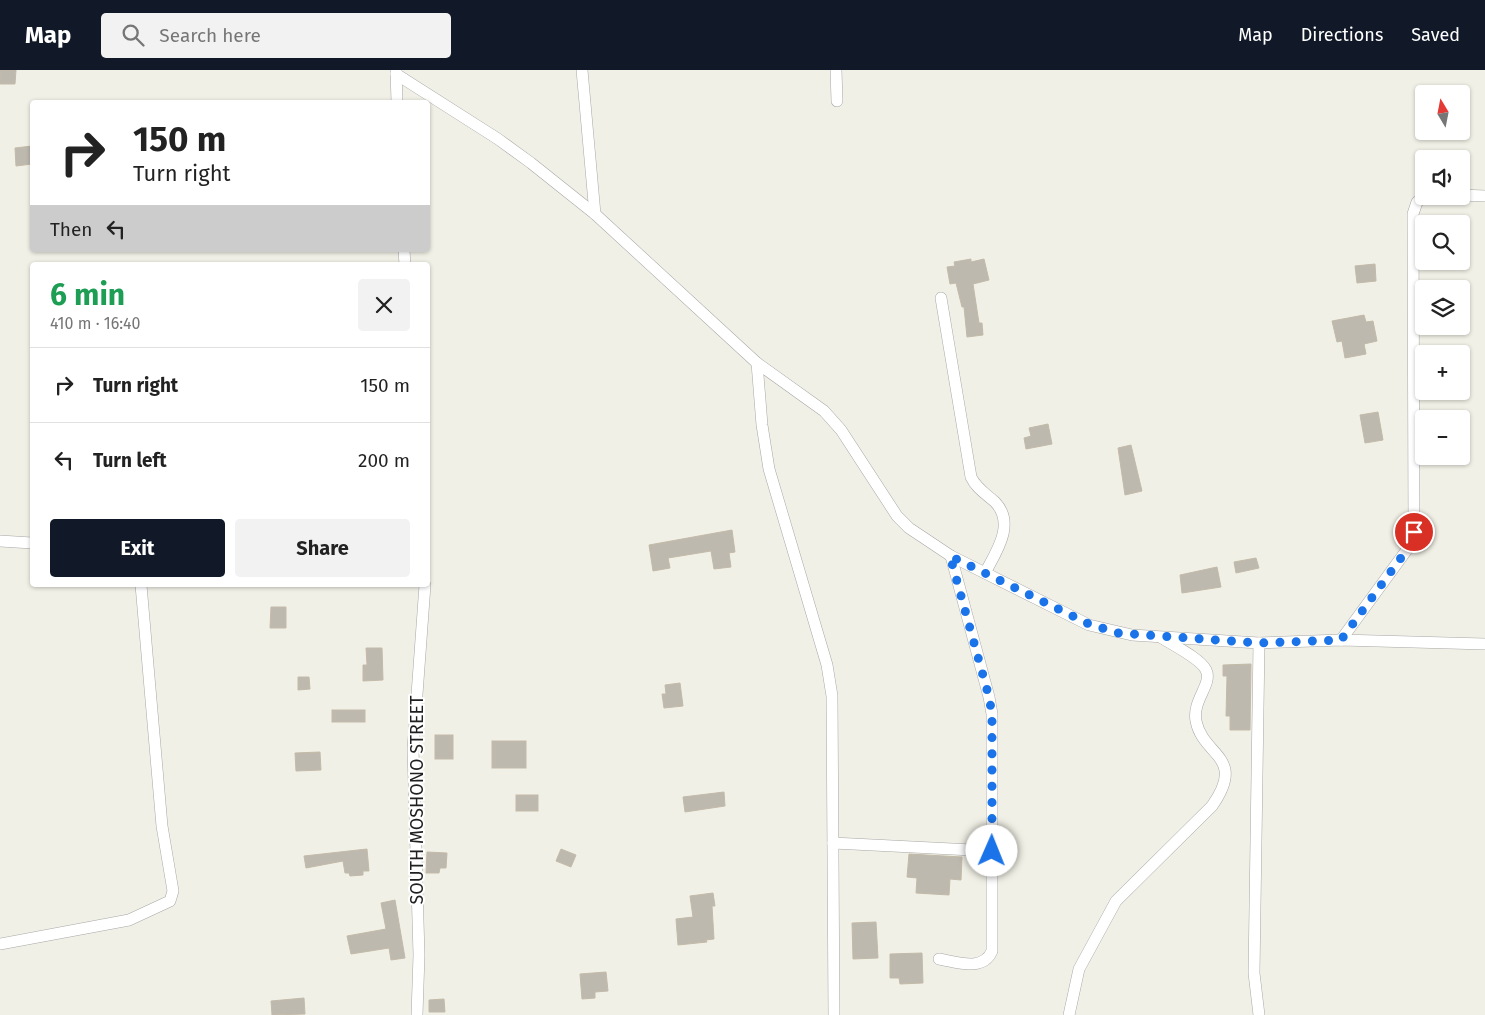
<!DOCTYPE html>
<html lang="en">
<head>
<meta charset="utf-8">
<style>
  :root { --surface:#fff; --page:#f2f2f2; --text:#222; --muted:#767676; --line:#e0e0e0; --accent:#111827 }
  body { margin:0; font-family:"Fira Sans",sans-serif; background:var(--page); color:var(--text); height:100vh; display:flex; flex-direction:column; font-size:19px; white-space:nowrap }
  * { box-sizing:border-box; margin:0 }
  p { font-size:16px; color:var(--muted) }
  .icon { flex:none; width:28px; height:28px; fill:none; stroke:currentColor; stroke-width:2; stroke-linecap:round; stroke-linejoin:round }
  .map { position:relative; flex:1; overflow:hidden }
  .side { position:absolute; left:30px; top:192px; width:400px; height:325px; display:flex; flex-direction:column; background:var(--surface); border-radius:5px; box-shadow:0 1px 4px #0004 }
  .side>* { flex:none }
  .banner { position:absolute; left:30px; top:30px; width:400px; height:152px; border-radius:5px; box-shadow:0 1px 4px #0004; background:#fff; color:var(--text); overflow:hidden }
  .needle { width:32px; rotate:350deg }
  .controls { position:absolute; left:1415px; top:15px; display:grid; gap:10px }
  .controls a { display:grid; place-items:center; width:55px; height:55px; border-radius:5px; background:var(--surface); box-shadow:0 1px 4px #0004; font-size:25px }
  .pin { position:absolute; display:grid; place-items:center; width:42px; height:42px; color:#fff; margin:-21px; border:2px solid #fff; border-radius:50%; box-shadow:0 1px 5px #0007 }
  .me { position:absolute; width:55px; margin:-28px; rotate:1deg; stroke-linejoin:round; filter:drop-shadow(0 0 4px #0008) }
  .turn { display:flex; align-items:center; gap:18px; height:105px; padding:0 20px; font-size:22px }
  .turn .icon { width:65px; height:65px; stroke-width:2.5 }
  .turn b { display:block; font-size:35px; line-height:42px }
  .then { display:flex; align-items:center; height:48px; padding:0 20px; background:#0003; gap:10px; font-size:19px }
  .round { display:grid; place-items:center; flex:none; width:52px; height:52px; border-radius:5px; background:var(--page) }
  .head { display:flex; align-items:center; justify-content:space-between; height:85px; padding:0 20px }
  h1 { font-size:30px; font-weight:700; line-height:38px; color:#1e9e55 }
  .button { display:flex; gap:10px; margin-top:auto; padding:10px 20px }
  .button a { flex:1; height:58px; border-radius:5px; background:var(--accent); color:#fff; font-size:20px; font-weight:700; line-height:58px; text-align:center }
  .button a+a { background:var(--page); color:var(--text) }
  ul { padding:0; list-style:none }
  li { display:flex; align-items:center; gap:15px; height:75px; padding:0 20px; border-top:1px solid var(--line) }
  li div { flex:1 }
  li b { display:block; font-size:19px }
  li em { font-style:normal }
  header { display:flex; align-items:center; gap:30px; box-sizing:border-box; height:70px; padding:0 25px; background:var(--accent); color:#fff }
  header strong { font-size:24px }
  nav { display:flex; gap:28px; margin-inline-start:auto; font-size:18px }
  .search { width:350px; height:45px; background:var(--page); display:flex; align-items:center; gap:12px; box-sizing:border-box; padding:0 18px; border-radius:5px; color:var(--muted); font-size:19px }
  .map>svg:first-child { display:block }
</style>
</head>
<body>
<header>
<strong>Map</strong>
<div class="search"><svg class="icon" aria-label="search" viewBox="0 0 24 24"><circle cx="10" cy="10" r="6"/><path d="M15 15l6 6"/></svg>Search here</div>
<nav><a>Map</a><a>Directions</a><a>Saved</a></nav>
</header>
<div class="map">
<svg width="1485" height="945" viewBox="0 0 1485 945">
  <rect width="100%" height="100%" fill="#f1f0e6"/>
  <g fill="#beb9af" stroke="#c3baa8">
    <path d="M0,0H16L15,14H0Z"/>
    <path d="M32,76V94L16,96L15,78Z"/>
    <path d="M971,189V192L984,189L989,210L973,214L979,253H982L983,265L967,267L964,237H962L956,213L950,214L947,197L955,196L954,192Z"/>
    <path d="M1375,194L1376,211L1357,213L1355,196Z"/>
    <path d="M1364,245L1366,252L1373,251L1377,271L1364,274L1366,284L1345,288L1342,271L1337,272L1332,251Z"/>
    <path d="M1378,342L1383,370L1365,373L1360,345Z"/>
    <path d="M1048,354L1052,374L1026,379L1024,368L1031,366L1029,358Z"/>
    <path d="M1131,375L1142,421L1125,425L1118,378Z"/>
    <path d="M732,460L735,482L729,483L731,497L714,499L711,481L668,488L670,498L653,501L649,475Z"/>
    <path d="M1256,488L1259,498L1236,503L1234,492Z"/>
    <path d="M1217,497L1221,517L1182,523L1180,505Z"/>
    <path d="M271,537H286V558H270Z"/>
    <path d="M366,578H382L383,610L363,611V595H367Z"/>
    <path d="M1251,594L1250,660H1230V646H1226L1227,606H1223V595Z"/>
    <path d="M298,607H309L310,619L298,620Z"/>
    <path d="M680,613L683,636L664,638L662,624H666L665,615Z"/>
    <rect x="332" y="640" width="33" height="12"/>
    <rect x="435" y="665" width="18" height="24"/>
    <rect x="492" y="671" width="34" height="27"/>
    <path d="M320,682L321,700L296,701L295,683Z"/>
    <path d="M724,722L725,736L685,742L683,727Z"/>
    <rect x="516" y="725" width="22" height="16"/>
    <path d="M367,779L369,801H363V805L350,806L349,803H345L343,791L306,798L304,786Z"/>
    <path d="M561,779L576,785L571,797L556,791Z"/>
    <path d="M427,782L447,783L446,798H440L439,803H426Z"/>
    <path d="M909,784L962,787L961,810L950,809L949,825L916,823L917,808L907,807Z"/>
    <path d="M713,823L715,836H712L714,869L706,870L707,872L678,875L676,849L693,847L690,826Z"/>
    <path d="M395,830L405,888L391,890L389,878L351,884L347,866L386,859L381,833Z"/>
    <path d="M876,852L878,888L853,889L852,853Z"/>
    <path d="M922,883L923,913L900,914L899,908H890V884Z"/>
    <path d="M606,902L608,921L595,922V928L582,929L580,904Z"/>
    <path d="M304,928L305,944L272,945L271,931Z"/>
    <path d="M444,929L445,942H429V930Z"/>
  </g>
  <g fill="none" stroke-linecap="round" stroke-linejoin="round">
    <defs>
      <g id="street">
        <path d="M396,0L397,32"/>
        <path d="M582,0L595,144"/>
        <path d="M836,0L837,31"/>
        <path d="M396,4L498,69L531,93L595,144L757,293L824,341L841,360L897,446L909,458L951,486L1089,555L1132,565L1259,573L1341,570L1485,574"/>
        <path d="M1461,125L1485,126"/>
        <path d="M404,180L405,195"/>
        <path d="M941,228L971,407C976,418 986,424 995,432C1016,454 996,482 985,503"/>
        <path d="M757,293L762,355L769,399L827,595L832,626L834,945"/>
        <path d="M0,471L32,473"/>
        <path d="M1341,570L1406,481L1414,462L1413,144L1417,132L1426,126"/>
        <path d="M1259,573L1254,903L1259,945"/>
        <path d="M833,773L992,781"/>
        <path d="M0,874L129,850L170,831L173,821L162,756L141,515"/>
        <path d="M939,889C957,892 983,902 992,881V644L989,627L951,486"/>
        <path d="M417,945L419,885L413,679L425,515"/>
        <path d="M1069,945L1079,899L1116,831L1212,736C1247,686 1203,687 1196,651C1192,630 1213,614 1206,600C1201,589 1173,575 1162,568"/>
      </g>
    </defs>
    <use href="#street" stroke="#a7a7a7" stroke-width="12"/>
    <use href="#street" stroke="#fff" stroke-width="11"/>
  </g>
  <g fill="none" stroke-linecap="round" stroke-linejoin="round">
    <path stroke="#1a73e8" stroke-width="9" stroke-dasharray="0 16.2" d="M992,781V644L989,627L950,486L1089,554L1118,563L1259,573L1341,570L1406,481L1414,462"/>
  </g>
  <g text-anchor="middle" stroke-width="4" stroke-linejoin="round" paint-order="stroke">
    <g font-size="18" fill="#202020" stroke="#fff">
      <text transform="translate(417 730) rotate(-90)" y="6">SOUTH MOSHONO STREET</text>
    </g>
  </g>
</svg>
<div class="controls">
<a><svg class="needle" viewBox="-14 -14 28 28"><path d="M0-13l5 13h-10z" fill="#e53935"/><path d="M0 13l5-13h-10z" fill="#767676"/></svg></a>
<a><svg class="icon" aria-label="sound" viewBox="0 0 24 24"><path d="M4 9h4l5-4v14l-5-4H4zM17 9q2 3 0 6"/></svg></a>
<a><svg class="icon" aria-label="search" viewBox="0 0 24 24"><circle cx="10" cy="10" r="6"/><path d="M15 15l6 6"/></svg></a>
<a><svg class="icon" aria-label="layers" viewBox="0 0 24 24"><path d="M12 4l9 5-9 5-9-5zM3 14l9 5 9-5"/></svg></a>
<a>+</a>
<a>−</a>
</div>
<div class="pin" style="left:1414px;top:462px;background:#d93025"><svg class="icon" aria-label="arrive" viewBox="0 0 24 24"><path d="M6 21V4h12l-3 4 3 4H6"/></svg></div>
<svg class="me" style="left:992px;top:781px" viewBox="-20 -20 40 40"><circle r="19" fill="#fff"/><path d="M0-13L10 11 0 6-10 11z" fill="#1a73e8"/></svg>
<div class="banner">
<div class="turn"><svg class="icon" aria-label="right" viewBox="0 0 24 24"><path d="M7 20v-9h11M14 6l5 5-5 5"/></svg><div><b>150 m</b>Turn right</div></div>
<div class="then">Then<svg class="icon" aria-label="left" viewBox="0 0 24 24"><path d="M17 20v-9H6M10 6l-5 5 5 5"/></svg></div>
</div>
<section class="side">
<div class="head"><div><h1>6 min</h1><p>410 m · 16:40</p></div><a class="round"><svg class="icon" aria-label="close" viewBox="0 0 24 24"><path d="M6 6l12 12M18 6L6 18"/></svg></a></div>
<ul>
<li><svg class="icon" aria-label="right" viewBox="0 0 24 24"><path d="M7 20v-9h11M14 6l5 5-5 5"/></svg><div><b>Turn right</b></div><em>150 m</em></li>
<li><svg class="icon" aria-label="left" viewBox="0 0 24 24"><path d="M17 20v-9H6M10 6l-5 5 5 5"/></svg><div><b>Turn left</b></div><em>200 m</em></li>
</ul>
<div class="button"><a>Exit</a><a>Share</a></div>
</section>
</div>
</body>
</html>
